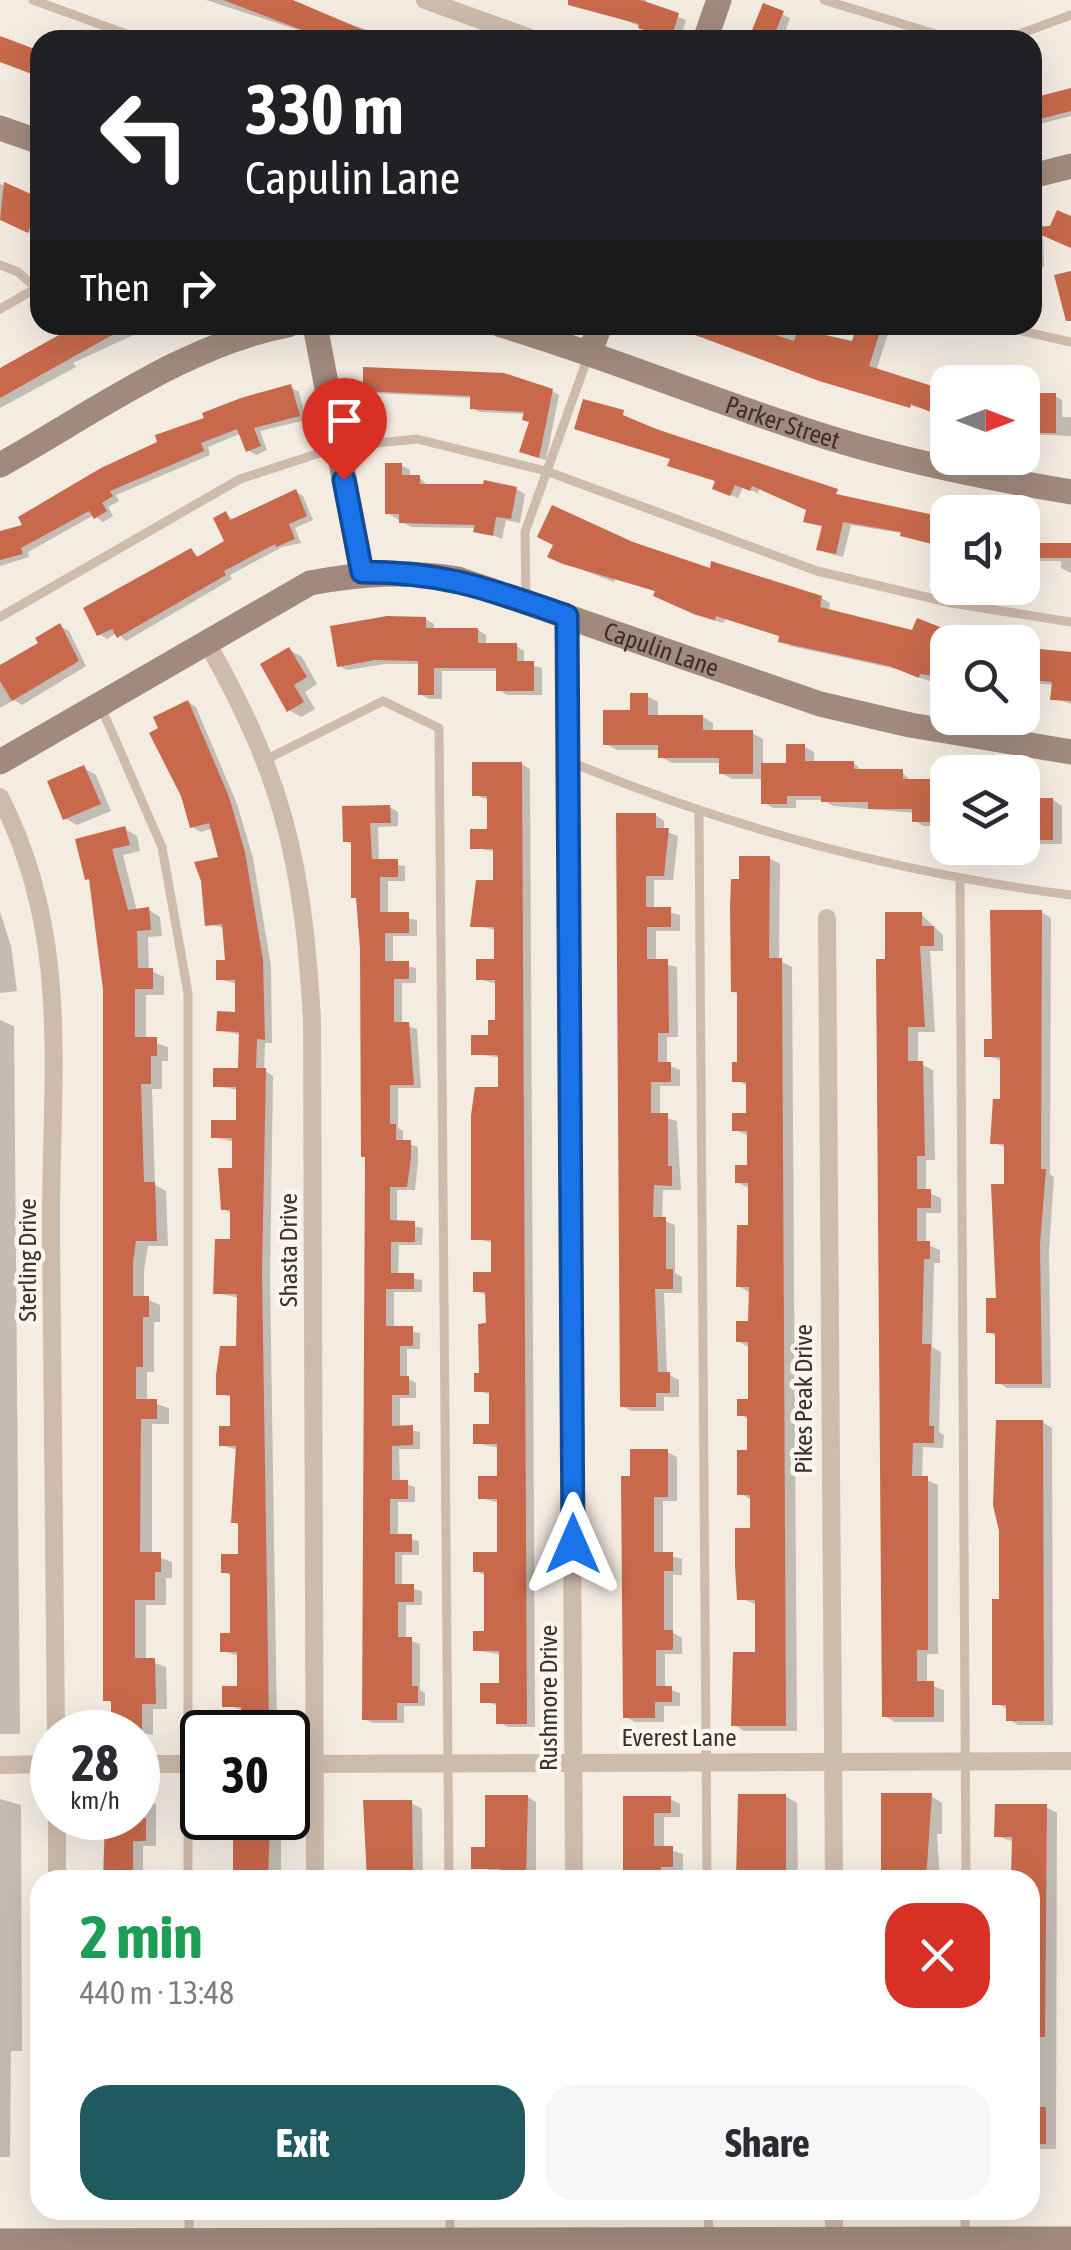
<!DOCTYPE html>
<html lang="en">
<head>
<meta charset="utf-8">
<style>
  :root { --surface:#fff; --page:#f7f7f7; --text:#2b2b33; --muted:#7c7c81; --accent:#1f5a5e }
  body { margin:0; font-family:"Asap Condensed",sans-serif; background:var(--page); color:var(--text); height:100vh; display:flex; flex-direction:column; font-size:38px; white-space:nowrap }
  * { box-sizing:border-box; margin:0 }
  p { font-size:32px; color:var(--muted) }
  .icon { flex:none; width:55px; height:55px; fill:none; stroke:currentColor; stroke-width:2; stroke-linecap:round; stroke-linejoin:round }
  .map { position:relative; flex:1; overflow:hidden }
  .drawer { position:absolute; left:30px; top:1870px; width:1010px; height:350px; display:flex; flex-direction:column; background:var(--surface); border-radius:30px; box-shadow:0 10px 40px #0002 }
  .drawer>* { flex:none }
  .banner { position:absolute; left:30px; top:30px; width:1012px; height:305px; border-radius:30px; box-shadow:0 10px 40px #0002; background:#202124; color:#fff; overflow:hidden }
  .needle { width:65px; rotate:90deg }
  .buttons { position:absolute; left:930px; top:365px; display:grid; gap:20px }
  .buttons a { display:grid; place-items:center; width:110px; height:110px; border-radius:20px; background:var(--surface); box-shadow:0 10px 40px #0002; font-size:50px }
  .speed { position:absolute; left:30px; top:1710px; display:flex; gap:20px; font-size:50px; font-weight:700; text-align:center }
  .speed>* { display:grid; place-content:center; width:130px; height:130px; border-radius:50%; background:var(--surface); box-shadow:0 10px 40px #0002; line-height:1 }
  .speed small { font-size:25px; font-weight:400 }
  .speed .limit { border:5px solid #111; border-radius:15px; background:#fff; color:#111 }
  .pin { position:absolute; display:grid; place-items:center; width:85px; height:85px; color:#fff; margin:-102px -42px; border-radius:50% 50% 50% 0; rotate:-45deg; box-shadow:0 0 10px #0007 }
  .pin .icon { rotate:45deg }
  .me { position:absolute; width:110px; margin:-55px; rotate:0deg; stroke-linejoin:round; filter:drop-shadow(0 0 8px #0008) }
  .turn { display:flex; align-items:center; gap:35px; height:210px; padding:0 50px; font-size:45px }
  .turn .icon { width:130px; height:130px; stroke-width:2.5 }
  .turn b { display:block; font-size:70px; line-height:85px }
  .then { display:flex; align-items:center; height:95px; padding:0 50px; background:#0003; gap:20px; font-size:38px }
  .round { display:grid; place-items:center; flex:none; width:105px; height:105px; border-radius:30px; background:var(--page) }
  .head { display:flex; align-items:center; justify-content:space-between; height:170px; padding:0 50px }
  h1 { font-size:60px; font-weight:700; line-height:75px; color:#1e9e55 }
  .cta { display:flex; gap:20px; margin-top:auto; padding:20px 50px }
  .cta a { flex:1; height:115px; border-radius:30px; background:var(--accent); color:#fff; font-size:40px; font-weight:700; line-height:115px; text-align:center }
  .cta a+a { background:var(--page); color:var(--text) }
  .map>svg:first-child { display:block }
</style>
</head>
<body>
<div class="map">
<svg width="1071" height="2250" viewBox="0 0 1071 2250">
  <rect width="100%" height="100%" fill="#f4ebe1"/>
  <g fill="#0003">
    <path d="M206,0H276L398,40H329Z"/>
    <path d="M573,0H646V4L686,20L680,40H675Z"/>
    <path d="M782,14L790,18L782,40H751Z"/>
    <path d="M1071,90V116L1032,126V100Z"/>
    <path d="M0,184L40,198L37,236L0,219Z"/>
    <path d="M1071,218V246L1043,235L1044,267H1032V229H1052Z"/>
    <path d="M70,325H155L73,363L76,367L0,408V371L70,332Z"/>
    <path d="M667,325H738L754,331L756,325H786L853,344L860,325H891L876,371L948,415L863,394Z"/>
    <path d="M291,387L299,392L306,420L260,431L267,450L256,455L248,450L242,433L208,447L210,455L116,495L119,501L108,507L113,516L103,522L94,515L28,552L29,557L0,566V533L25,526Z"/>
    <path d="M365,389L552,391L559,395L546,460L529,455L531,422L526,414L480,412L472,408L473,398L372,393Z"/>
    <path d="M1022,396H1055L1062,400V417H1071V436L1022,434Z"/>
    <path d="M584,402L844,498L948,518V549L901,533L851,525L843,557L827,553L819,549L824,527L806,521L809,510L760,488L758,493L743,487L738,498L722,492L718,482L672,459Z"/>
    <path d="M401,465L410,470V477H419L428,486L516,489L525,494L520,523L506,520L502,539L476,528L411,527L387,513Z"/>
    <path d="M296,492L303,496L313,520L295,528L301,543L282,547L230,575L232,579L126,641L117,633L107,639L99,634L191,551L200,558L228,541L226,514L235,521Z"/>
    <path d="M1022,533L1038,538V546L1071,548V573L1061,568V561H1022Z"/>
    <path d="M632,544L711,571L821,598L830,603L829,612L913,633L944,631L952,640L968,642H948V681H929L901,670L790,646L782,637L725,619L724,623L708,619L657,592L616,578L614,582L559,561Z"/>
    <path d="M425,619L434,624V630H478L486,635V646H516L524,651V663L542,668V695H507L499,690V671H442V699H429L420,694V664H385L347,670L339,666Z"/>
    <path d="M60,626L69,631L86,666L22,705L14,700L0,708V668L41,644Z"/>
    <path d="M289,650L302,657L317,684L305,692L315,709L301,717L289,710Z"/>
    <path d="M1022,652L1071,654V704L1053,698L1054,685L1029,683L1026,698L1022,697Z"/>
    <path d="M647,696L658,702V717H703L713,723V733H752L763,739V765H788L805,747L814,752V763H854L863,772H902L911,781H943L948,784V826H924L915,821V813L833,806L823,800H796V808H773L763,802V779H732L721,773V763H672L661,757V750H617L606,744Z"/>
    <path d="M188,702L196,707L237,804L253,858L271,966L272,1043H265L264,1070L273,1076L270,1278L277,1728H252L243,1723V1710L225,1705L239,1688V1656L222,1651L233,1635V1577L224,1572L241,1556V1526L234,1522L238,1450L221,1445L233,1429V1398L219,1393L239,1349L240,1298L215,1293L233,1242V1214L223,1209L234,1170L235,1142L214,1137L239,1123V1090L215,1086L240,1071L241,1035L219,1030L237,1014V984L219,979L228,962L225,928L207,924L221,859L213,828L201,832L192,827Z"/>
    <path d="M522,764L530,769L535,1727H508L499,1722V1706L483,1701L502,1685V1655L475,1650L487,1634L484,1575L475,1570L499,1554V1503L481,1498L500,1479V1448L475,1443L492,1427V1395L476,1390L489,1326L488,1296L476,1291L493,1274V1243L474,1238L501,1090V1058L473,1053L490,1038L497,1023V984L479,979L496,962V930L473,925L496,883V852L472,847L489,831V800L475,795Z"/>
    <path d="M84,768L96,775L111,811L77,825L65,818Z"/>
    <path d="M1053,800L1062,806V844H1031L1022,839Z"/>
    <path d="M390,807L398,812V826L378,827L379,862L405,866V881H388V915L417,920V936H393V964L416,968V983H402V1024L417,1029L421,1088H398V1128L403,1131V1142L418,1147V1162L415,1190H397V1223L423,1228L422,1245H399L398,1276L422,1280V1292H394V1329L420,1333V1349H407V1378L416,1383V1398H400V1428L420,1432V1449H399L400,1482L415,1487V1502H398V1536L419,1541V1555H402V1586L422,1591V1605H406V1639L420,1644V1690L425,1693V1706H404V1723H373L364,1719L368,1158L362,948L359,900L353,897V845L346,841Z"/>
    <path d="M619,815H655L664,821V831L678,836L673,880H654V909L680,915V931H656V962L677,967L678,1037H667V1065L680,1070V1086H660V1116L677,1121L681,1190H663L662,1220L675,1225V1273L682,1277V1293H664L667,1374L679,1380V1397H664V1411H632L622,1406Z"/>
    <path d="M125,829L137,836L140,851L123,855L137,911L149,910L160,917L162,936L148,937L149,970L164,977V995H146V1040L168,1047V1061H162V1089H152L155,1185L166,1191L168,1246H148L144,1270V1298L160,1305V1322H154V1372H147V1401L169,1408V1424H152V1555L172,1562V1578H166V1605H146V1660L166,1667L167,1709H153V1735L113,1728V1704L106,1699V1065L101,936L91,881L87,878Z"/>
    <path d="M769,858L780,864L779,960L792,967L797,1731H744L733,1724L757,1654L758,1605L739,1598L752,1531L750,1499L740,1493L749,1453V1420L740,1414L751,1402L750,1348L738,1341L751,1323L749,1292L738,1286L750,1227L748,1188L737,1182L749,1168V1136L735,1130L748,1116V1086L735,1080L740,1065L739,995L733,991L742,882Z"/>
    <path d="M0,912L11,946L17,991L0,993Z"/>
    <path d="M1041,912L1051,918L1050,1174L1054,1177L1049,1251L1051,1388H1007L997,1382V1337L989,1332L999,1300L1006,1186V1148L993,1142L1002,1101V1061L986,1055Z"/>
    <path d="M922,915L943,935V951H930L935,1032H918V1063L933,1070L935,1160H926V1192L941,1198V1213H926V1244L940,1250V1263H934L932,1347L941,1352L939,1432L944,1435L943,1448L923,1447L922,1478L938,1485V1654H927V1684L944,1690V1722H895L885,1716L887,962Z"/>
    <path d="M0,1020L14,1026L20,1734H0Z"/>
    <path d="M1042,1422L1052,1428L1053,1725H1018L1008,1719V1709L995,1703L1002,1602Z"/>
    <path d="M667,1452L677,1457V1501H663V1554L682,1559V1575H673V1633L682,1638V1654H665V1688L680,1693V1706H664V1722H635L626,1717L633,1479Z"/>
    <path d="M785,1796L797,1803L798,1880H741Z"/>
    <path d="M931,1796L942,1803V1834H937L940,1880H883Z"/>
    <path d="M528,1797L536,1802V1880H502V1872L474,1867Z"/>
    <path d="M138,1798L156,1804V1846H143V1874L167,1880H106L107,1818H138Z"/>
    <path d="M0,1799L21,1805L22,2051H11L10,2157H0Z"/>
    <path d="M626,1799H670L680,1804V1817H664V1848L683,1854V1872H671V1880H625Z"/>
    <path d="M411,1803L422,1809L423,1876H415V1880H369Z"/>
    <path d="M1046,1807L1057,1813L1056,2149H1030V1880H1000L1001,1871L1014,1872V1842L997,1836Z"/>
    <path d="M219,1818H281V1880H217V1875H236V1829L219,1822Z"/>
  </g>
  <g fill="#c8694b">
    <path d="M223,0H293L387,40H328Z"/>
    <path d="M568,0H641L679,13L671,39L638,28L639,24L568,5Z"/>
    <path d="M763,3L784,11L772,40H748Z"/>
    <path d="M0,36L40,51V77L0,62Z"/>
    <path d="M1071,88V111L1032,121V98Z"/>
    <path d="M4,182L40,198L28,233L0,220Z"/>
    <path d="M1057,210L1071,216V248L1032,231V227L1050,226Z"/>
    <path d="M1071,271V321H1066L1054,275Z"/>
    <path d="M64,325H130L0,398V368L66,331Z"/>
    <path d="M668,325H745L794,341L798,329L852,341L857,325H882L869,366L948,391V419L911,404L910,408L819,381Z"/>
    <path d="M363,367L504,373L553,389L539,458L519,452L529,422L522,420L524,412L470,409V396L363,391Z"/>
    <path d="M291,384L300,416L254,428L261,446L246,452L237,429L201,443L204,451L110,491L113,496L102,503L107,511L94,519L89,511L21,548L23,554L0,560V531L22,525L18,517L101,468L157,442L155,435L204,418L202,413L241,398Z"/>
    <path d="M1031,393H1056V433H1022V404H1031Z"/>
    <path d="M583,399L624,410L623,415L656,429L838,489L836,494L948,518V544L937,540L936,545L900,536L901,532L843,522L836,554L816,550L822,526L803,522L806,510L752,486L750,491L735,485L730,496L712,489L715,481L667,466L670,459L574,429Z"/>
    <path d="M385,463H402V475H420V484H483L484,480L517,487L511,519L496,517L493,536L473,532L475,525L399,523V514H385Z"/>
    <path d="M296,489L307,516L289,524L295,539L276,547L275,544L224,571L226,575L117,638L112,629L97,636L83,608L191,548L197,557L224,541L213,518L226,511L230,520Z"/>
    <path d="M552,505L633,542L710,568L711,561L822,596L820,607L912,630L917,618L945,629L948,678L920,674L919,678L889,666L778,642L779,636L716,616L715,620L696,615L653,596L655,591L563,564L547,557L553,545L537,537Z"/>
    <rect x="1022" y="543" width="49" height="15"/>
    <path d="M387,616L426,617V628H478V643H517V661H534V691H496V668H434V695H418V661L375,660L337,667L330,626Z"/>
    <path d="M60,623L79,661L12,701L0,681V665L38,643L35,638Z"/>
    <path d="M289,647L307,677L294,685L304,702L287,712L260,664Z"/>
    <path d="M1040,649L1071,652V701L1050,700L1052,682L1022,679V650Z"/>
    <path d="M630,693H648V715H703V730H753V774H719V758H658V745H603V710H630Z"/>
    <path d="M188,700L229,797L245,852L263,960L265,1040L257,1039L256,1068H266L262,1272L269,1725H241V1707H222V1686H237V1652H220V1633H230V1573H221V1554H238V1523H231L236,1446H219V1426H230V1395H216V1375L220,1346H236L237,1294H213L215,1239H230V1210H221L218,1168H232V1138H211V1120H236V1087H213V1068H238L239,1032L216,1031L217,1011L235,1012V980H216V960H225L222,924L205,926L201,881L194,862L218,857L209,823L190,828L181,796L149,733L158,728L153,717Z"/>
    <path d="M786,744H805V761H854V769H903V779H943V822H912V809H868V802H821V796H787V804H761V763H786Z"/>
    <path d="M472,762H522L527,1724H496V1703H480V1683H499V1651H473V1631H484V1572H473V1552H497V1499H478V1476H497V1444H473V1424H489V1392H474V1373H479L478,1324L486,1323L485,1292H473V1272H491V1240H471V1115L475,1087H498V1055H471V1035H488V1020H495V980H476V959H494V927H470L476,880H493V849H470V829H487V796H472Z"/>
    <path d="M84,765L101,804L63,820L47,781Z"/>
    <rect x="1022" y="798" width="31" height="42"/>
    <path d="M390,805L391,823H370L372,859H398V877H380V912H409V933H385V961H409V979H394V1022H409L414,1085H390V1124H396V1140H411V1157L407,1187H390V1220L415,1221V1242H391V1273H414V1289H386V1326H413V1346H400V1376H409V1395H392V1426L413,1425V1445L392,1446V1480H408V1499H390V1534H412V1552H395V1584H414V1602H398V1637H412V1686H418V1703H397V1720H362L365,1157H361L360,948L356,898H351V842H343L342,806Z"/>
    <path d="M616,813H656V828H669L664,876H646V907H671V927H647V959H668L669,1033H658V1062H671V1082H651V1113H668V1166H672V1186L654,1185L653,1217H666V1269H673V1289H655L658,1372H670V1393H656V1407H620Z"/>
    <path d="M125,826L130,845L112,849L128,910L149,907L151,930L137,931L138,968H153V989H135V1037H157V1056H151V1084H141L144,1182H155L157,1241H136L133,1263V1296H149V1317H143V1367H136V1399H157V1419H141L140,1552H161V1572H155V1600H135V1658H155L156,1704H142V1730H111V1701H103V990L89,879L85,880L75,839Z"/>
    <path d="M739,856H770L769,958H782L786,1726H731L733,1652H755V1600H737L735,1566V1528H750V1495H737V1450H747V1416H737V1399H748V1342H736V1321H748L749,1287H736L737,1225H748V1183H735V1165H747V1131H732V1113H746V1082H732V1062H737V992H731L730,908L731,879H739Z"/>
    <path d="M990,910H1042L1041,1169H1046L1040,1244L1042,1384H995V1333H986V1298H996L991,1184H1004V1144H990L993,1099H1000V1057H984V1039H992Z"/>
    <path d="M885,912H922V926H934V946H920L925,1027H908V1061H923L925,1156H917V1189H931V1208H917V1241H930V1259H924L922,1344H931L929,1426H934V1443H913L912,1476H928V1650H917V1681H934V1717H882L876,959H885Z"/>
    <path d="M996,1420H1043L1044,1721H1006V1705H992V1599H999V1531L993,1505Z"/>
    <path d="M630,1449H668V1497H654V1552H673V1571H664V1630H673V1650H656V1686H672V1702H655V1718H623L621,1476H630Z"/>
    <path d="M881,1793H932L926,1880H881Z"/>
    <path d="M738,1794H786V1880H736Z"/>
    <path d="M485,1795H528L526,1880H500V1869H471V1847H485Z"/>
    <path d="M623,1796H671V1813H654V1846H673V1867H661V1880H623Z"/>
    <path d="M363,1800H412L413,1871H405V1880H367Z"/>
    <path d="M995,1804H1047L1045,2037H1030V1880H1011L1012,1837H994Z"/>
    <path d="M105,1818H146V1841H133V1880H103Z"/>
    <path d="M233,1818H270L268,1880H233Z"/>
    <rect x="1030" y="2107" width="16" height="37"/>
  </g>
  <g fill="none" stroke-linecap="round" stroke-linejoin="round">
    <g stroke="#cdbbac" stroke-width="9">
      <path d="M33,0L143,40"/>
      <path d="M824,0L955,40"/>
      <path d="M1003,40L1071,15"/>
      <path d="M0,265L18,272L36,288"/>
      <path d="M0,309L40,286"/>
      <path d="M996,325L1071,342"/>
      <path d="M526,598L525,532L589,354"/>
      <path d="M0,617L240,479L338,447L417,439L546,471L817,571L951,603L1071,622"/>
      <path d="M100,705L162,847L188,993V1880"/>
      <path d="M267,759L383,701L439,728L449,1880"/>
      <path d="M568,761C730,828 897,873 1071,895"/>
      <path d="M699,814L707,1880"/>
      <path d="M960,881L966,1880"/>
      <path d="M189,2210V2237"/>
      <path d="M450,2210V2237"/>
      <path d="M708,2210L709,2237"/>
      <path d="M965,2237V2210"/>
    </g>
    <g stroke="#cdbbac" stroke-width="18">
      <path d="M425,0L536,40"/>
      <path d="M567,616L574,1880"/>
      <path d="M206,641C284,778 303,863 312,1020L315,1880"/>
      <path d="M0,797C73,939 50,1080 51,1233C52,1400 54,1566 56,1732"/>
      <path d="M827,918L834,1880"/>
      <path d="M138,1764H202"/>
      <path d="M288,1764L1071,1761"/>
      <path d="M0,1765L52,1764"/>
      <path d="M57,1818V1880"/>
      <path d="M834,2239V2210"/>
    </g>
    <g stroke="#a18a7d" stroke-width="25">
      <path d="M705,40L719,0"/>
      <path d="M0,128L40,142"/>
      <path d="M1032,176L1071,166"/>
      <path d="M315,325L362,573"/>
      <path id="s1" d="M501,325C616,359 726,407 840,441C916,464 993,479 1071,492"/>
      <path d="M590,352L600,325"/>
      <path d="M0,465C90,415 186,344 288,325"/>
      <path id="s2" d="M0,762L310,583C362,573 407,571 458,579L820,704L910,725L1071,752"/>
      <path d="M0,2241L1071,2239"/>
    </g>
  </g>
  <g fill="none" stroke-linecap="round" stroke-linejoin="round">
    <defs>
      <path id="route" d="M344,480L362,572C446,572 488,589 567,616L573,1544"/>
    </defs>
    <use href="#route" stroke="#114b97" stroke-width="25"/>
    <use href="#route" stroke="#1a73e8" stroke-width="18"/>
  </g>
  <g text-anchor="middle" stroke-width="9" stroke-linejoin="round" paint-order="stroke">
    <g font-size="25" fill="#3b302b" stroke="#fbf5ee">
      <text dy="9" stroke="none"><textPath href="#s1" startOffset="298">Parker Street</textPath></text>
      <text dy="9" stroke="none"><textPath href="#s2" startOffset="722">Capulin Lane</textPath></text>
      <text transform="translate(288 1250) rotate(-90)" y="9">Shasta Drive</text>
      <text transform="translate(27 1260) rotate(-90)" y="9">Sterling Drive</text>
      <text transform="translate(803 1399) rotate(-90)" y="9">Pikes Peak Drive</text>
      <text transform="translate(548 1698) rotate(-90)" y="9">Rushmore Drive</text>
      <text x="679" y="1746">Everest Lane</text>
    </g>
  </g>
</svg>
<div class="buttons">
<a><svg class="needle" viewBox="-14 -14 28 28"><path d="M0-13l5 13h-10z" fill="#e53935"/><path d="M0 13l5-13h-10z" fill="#7c7c81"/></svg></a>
<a><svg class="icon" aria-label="sound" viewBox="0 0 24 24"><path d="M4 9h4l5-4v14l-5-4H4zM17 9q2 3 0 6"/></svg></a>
<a><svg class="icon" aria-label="search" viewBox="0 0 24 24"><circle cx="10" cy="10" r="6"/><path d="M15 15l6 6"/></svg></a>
<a><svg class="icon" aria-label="layers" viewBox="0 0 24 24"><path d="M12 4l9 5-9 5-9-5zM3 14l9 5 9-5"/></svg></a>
</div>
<div class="speed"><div>28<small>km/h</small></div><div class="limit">30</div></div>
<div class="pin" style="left:344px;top:480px;background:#d93025"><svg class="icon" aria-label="arrive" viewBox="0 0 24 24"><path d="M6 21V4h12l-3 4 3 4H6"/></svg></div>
<svg class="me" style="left:573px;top:1544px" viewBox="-20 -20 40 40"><path d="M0-17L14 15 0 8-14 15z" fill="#1a73e8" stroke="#fff" stroke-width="4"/></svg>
<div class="banner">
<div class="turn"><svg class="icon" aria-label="left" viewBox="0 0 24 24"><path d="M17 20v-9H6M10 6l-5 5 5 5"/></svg><div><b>330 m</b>Capulin Lane</div></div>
<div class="then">Then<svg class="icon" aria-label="right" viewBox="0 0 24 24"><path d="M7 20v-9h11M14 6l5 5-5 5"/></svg></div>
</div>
<section class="drawer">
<div class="head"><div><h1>2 min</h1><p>440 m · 13:48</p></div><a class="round" style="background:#d93025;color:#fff"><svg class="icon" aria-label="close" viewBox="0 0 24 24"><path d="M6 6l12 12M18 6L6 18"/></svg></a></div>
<div class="cta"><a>Exit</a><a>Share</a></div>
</section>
</div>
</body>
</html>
